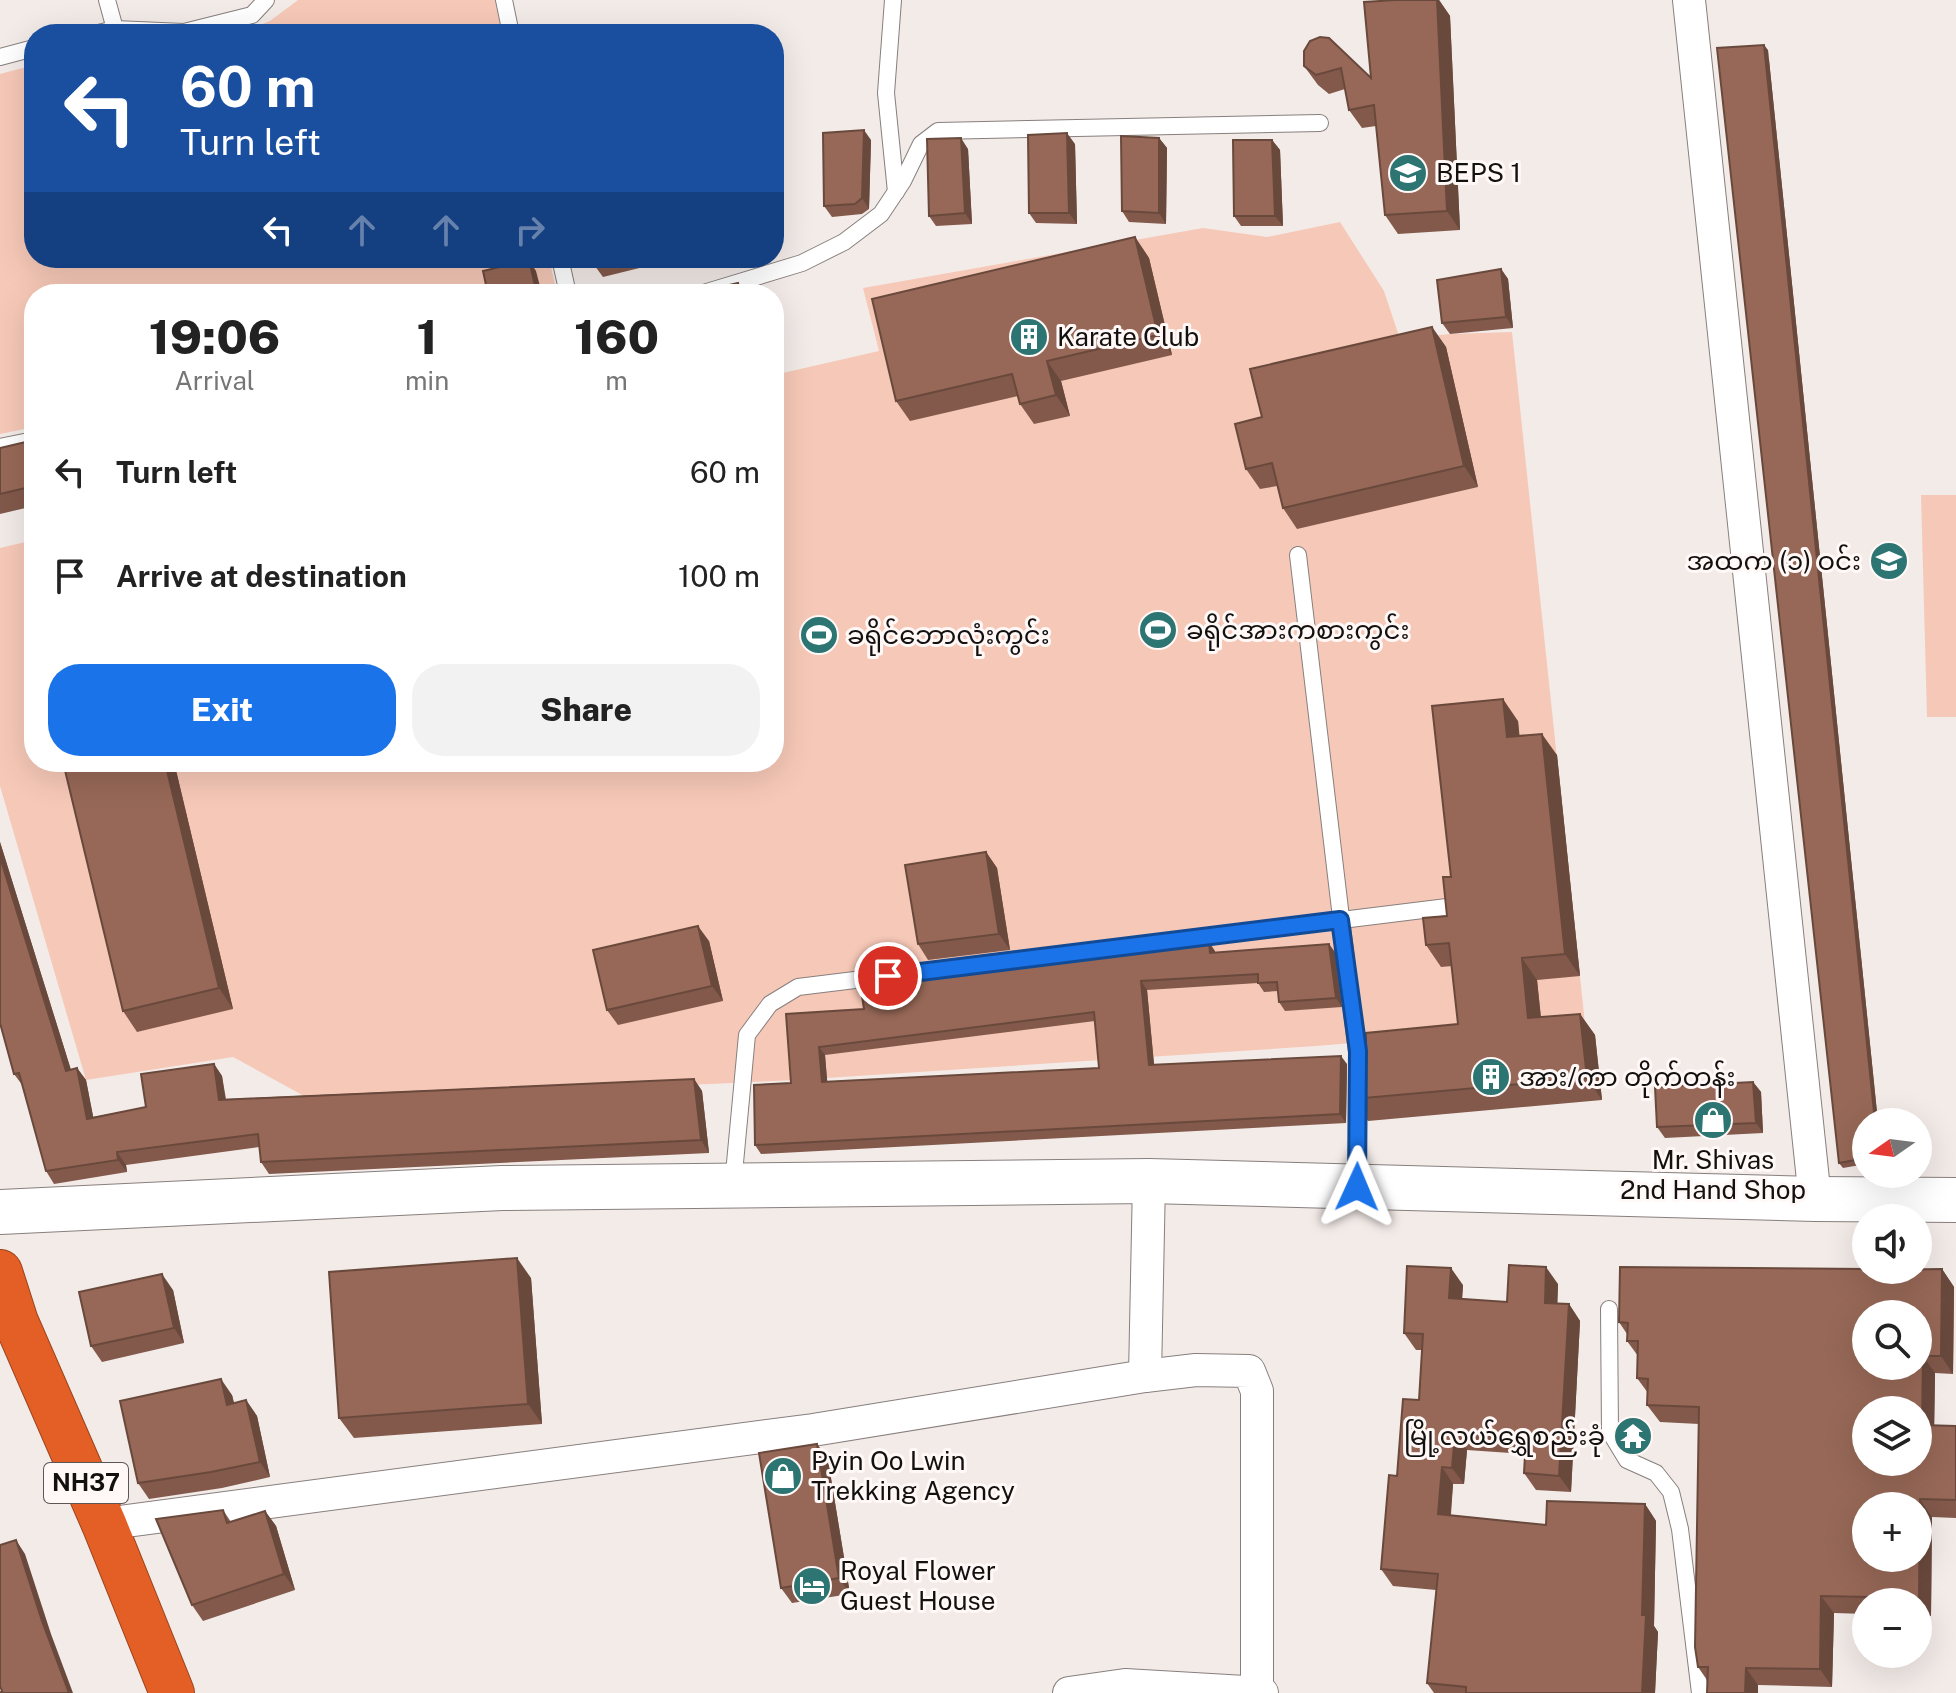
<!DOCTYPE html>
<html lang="en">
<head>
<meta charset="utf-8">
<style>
  :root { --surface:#fff; --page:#f2f2f2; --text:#222; --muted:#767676; --accent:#1a73e8 }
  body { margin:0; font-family:"Public Sans","Noto Sans Myanmar",sans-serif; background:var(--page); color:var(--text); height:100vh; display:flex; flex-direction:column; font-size:30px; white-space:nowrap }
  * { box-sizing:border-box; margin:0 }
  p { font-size:26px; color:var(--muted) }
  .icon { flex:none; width:44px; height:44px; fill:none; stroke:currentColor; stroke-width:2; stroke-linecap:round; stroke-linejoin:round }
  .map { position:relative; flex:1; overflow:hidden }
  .panel { position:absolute; left:24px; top:284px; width:760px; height:488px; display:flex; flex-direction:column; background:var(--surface); border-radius:32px; box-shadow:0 8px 32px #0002 }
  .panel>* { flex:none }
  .top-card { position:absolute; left:24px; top:24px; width:760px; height:244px; border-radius:32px; box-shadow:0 8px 32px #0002; background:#1a4fa0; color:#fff; overflow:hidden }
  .needle { width:52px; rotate:256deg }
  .controls { position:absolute; left:1852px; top:1108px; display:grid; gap:16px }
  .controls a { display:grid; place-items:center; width:80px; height:80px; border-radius:50%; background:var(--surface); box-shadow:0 8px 32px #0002; font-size:40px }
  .pin { position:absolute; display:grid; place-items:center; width:68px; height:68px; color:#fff; margin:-34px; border:4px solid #fff; border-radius:50%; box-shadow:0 2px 8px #0007 }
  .me { position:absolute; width:88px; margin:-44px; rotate:1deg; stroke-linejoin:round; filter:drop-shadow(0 0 6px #0008) }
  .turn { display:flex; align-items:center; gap:28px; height:168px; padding:0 24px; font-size:36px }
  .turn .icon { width:104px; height:104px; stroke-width:2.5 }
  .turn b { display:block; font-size:56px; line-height:68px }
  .lanes { display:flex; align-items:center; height:76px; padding:0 24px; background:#0003; justify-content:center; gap:40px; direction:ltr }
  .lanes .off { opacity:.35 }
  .eta { display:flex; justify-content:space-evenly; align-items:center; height:136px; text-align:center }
  .eta b { font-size:48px; font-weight:800; line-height:56px }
  .primary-button { display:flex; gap:16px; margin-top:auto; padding:16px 24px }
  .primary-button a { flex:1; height:92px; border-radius:32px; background:var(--accent); color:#fff; font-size:32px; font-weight:800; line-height:92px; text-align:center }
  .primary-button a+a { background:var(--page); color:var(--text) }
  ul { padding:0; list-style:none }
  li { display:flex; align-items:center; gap:24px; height:104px; padding:0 24px }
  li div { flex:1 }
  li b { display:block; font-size:30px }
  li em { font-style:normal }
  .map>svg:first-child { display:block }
</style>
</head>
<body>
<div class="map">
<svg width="1956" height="1693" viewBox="0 0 1956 1693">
  <rect width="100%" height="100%" fill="#f3ebe8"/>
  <g fill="#f6c8b7">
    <path d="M298,0H495L502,34H237L270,21Z"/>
    <path d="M34,65V258H549L557,294H34V427L0,434V74Z"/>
    <path d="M1340,222L1384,291L1400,339L1450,334L1512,332L1585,1024L1316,1046L796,1080L315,1102L233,1057L86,1080L0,786V548L34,540V762H774V375L879,351L863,288L1203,228L1267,237Z"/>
    <path d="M1921,495H1956V717H1927Z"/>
  </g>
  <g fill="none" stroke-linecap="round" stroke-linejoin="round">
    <defs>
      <g id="lane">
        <path d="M107,0L115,29"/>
        <path d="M504,0L511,34"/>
        <path d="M893,0L886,93L896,192"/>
        <path d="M94,34L115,29L184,32L252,15L266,0"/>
        <path d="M0,57L34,48"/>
        <path d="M560,258L568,294"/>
        <path d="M700,294L802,263L844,242L881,214L903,181L921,144L938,131L1320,123"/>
        <path d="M0,447L34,440"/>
        <path d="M1298,555L1358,1061"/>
        <path d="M733,1184L747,1035L770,1004L798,987L1447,907"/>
        <path d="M1357,1185L1358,1084"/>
        <path d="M1609,1309L1610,1432L1627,1460L1656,1473L1671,1492L1680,1529L1700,1693"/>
      </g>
      <g id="street">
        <path d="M1689,0L1815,1199"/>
        <path d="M1145,1376L1149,1181"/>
        <path d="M104,1524L813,1430L1145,1376L1196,1370L1249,1371L1257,1391V1693"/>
        <path d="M1069,1693L1125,1685L1262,1693"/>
      </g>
      <path id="secondary" d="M0,1212L502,1188L1149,1181L1815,1199L1956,1200"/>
      <path id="highway" d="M0,1272L16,1322L104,1524L172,1693"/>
    </defs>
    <use href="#lane" stroke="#877f7d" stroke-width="18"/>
    <use href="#street" stroke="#877f7d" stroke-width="34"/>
    <use href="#secondary" stroke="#877f7d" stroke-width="46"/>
    <use href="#highway" stroke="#9a441e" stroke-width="46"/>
    <use href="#lane" stroke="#fff" stroke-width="16"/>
    <use href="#street" stroke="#fff" stroke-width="32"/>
    <use href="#secondary" stroke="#fff" stroke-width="44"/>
    <use href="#highway" stroke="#e35f26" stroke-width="44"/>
  </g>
  <g fill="#82594b" fill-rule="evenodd">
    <path d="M1395,0H1439L1450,16L1460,230L1398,234L1385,215L1376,126L1362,128L1349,110L1345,89L1329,94L1318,85L1304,66V51L1371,78Z"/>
    <path d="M1768,50L1878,1122H1866V1164L1843,1168L1839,1163Z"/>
    <path d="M1159,138L1167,148L1166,224L1129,222L1122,211Z"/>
    <path d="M871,140L869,209L862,214L832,217L824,206Z"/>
    <path d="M1272,140L1280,150L1283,226H1241L1234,216Z"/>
    <path d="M1075,144L1077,224L1036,223L1029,213Z"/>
    <path d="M968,149L972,224L936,226L929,216Z"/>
    <path d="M1135,237L1149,258L1172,355L1061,381L1070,416L1034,424L1020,404L1018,396L910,421L896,401Z"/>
    <path d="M591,258H680L603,277L592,262Z"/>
    <path d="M1501,269L1508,279L1513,328L1450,334L1442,323Z"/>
    <path d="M1432,327L1446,347L1478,487L1297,529L1283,508L1277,486L1260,489L1246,469L1262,417Z"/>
    <path d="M34,440V506L0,514V448Z"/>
    <path d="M1518,721L1519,736L1557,755L1580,976L1537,980L1541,1017L1580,1014L1595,1035L1602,1100L1368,1121L1353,1099L1366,1041L1458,1024L1452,966L1441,967L1426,945L1447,916L1451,877Z"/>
    <path d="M63,762H174L233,1009L137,1032L123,1011Z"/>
    <path d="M0,842L71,1070L77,1068L86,1080L93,1117L146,1107L214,1064L222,1076L226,1099L694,1079L702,1091L709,1153L269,1174L261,1162L259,1147L126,1165L127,1172L54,1184L46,1171L23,1086L14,1074Z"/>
    <path d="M986,852L997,868L1010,950L928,960L918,944Z"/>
    <path d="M709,941L723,1001L618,1025L607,1010Z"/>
    <path d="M1215,951V952H1335L1342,1007L1285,1011L1279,1002L1278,991L1264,992L1258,983L1147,990L1154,1065L1347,1064L1346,1123L761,1154L755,1145L791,1083L786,1014L864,1009L1073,955L1074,957ZM1095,1021L1099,1068L827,1082L825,1055Z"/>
    <path d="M1753,1082L1761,1092L1763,1133L1665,1138L1657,1127Z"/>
    <path d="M1942,1269L1954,1287L1953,1374L1935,1373L1934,1425L1956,1426V1518L1932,1517L1931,1616L1918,1615V1602H1866V1614L1834,1613L1832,1687L1758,1685V1693H1707V1680L1698,1667L1699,1424L1660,1422L1647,1405L1648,1393L1637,1378L1638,1356L1627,1341V1334L1619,1322Z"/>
    <path d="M531,1278L542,1424L354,1438L339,1418Z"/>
    <path d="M1558,1284L1557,1303L1569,1304L1580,1321L1571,1492L1536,1490L1524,1473L1525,1454L1467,1450L1464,1484H1453L1451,1515L1546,1525L1645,1504L1656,1521L1654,1626L1658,1632L1655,1693H1434L1427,1683L1436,1590L1393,1586L1381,1569L1397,1476L1419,1400L1422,1350H1416L1404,1333L1463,1285L1462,1299L1507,1302Z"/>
    <path d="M173,1290L184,1343L102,1362L91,1346Z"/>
    <path d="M232,1395L234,1403L246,1400L257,1416L270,1477L222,1488L149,1499L138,1483Z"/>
    <path d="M817,1444L828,1460L850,1594L792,1603L781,1588Z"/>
    <path d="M223,1510L231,1522L265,1511L276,1526L295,1590L203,1621L192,1605Z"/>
  </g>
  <g fill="#6a493d">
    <path d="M1437,0H1439L1450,16L1460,230L1447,211Z"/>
    <path d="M1764,45L1768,50L1878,1122H1875Z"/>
    <path d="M864,130L871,140L869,209L862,198Z"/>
    <path d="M1067,133L1075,144L1077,224L1069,213Z"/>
    <path d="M961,138L968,149L972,224L965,213Z"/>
    <path d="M1159,138L1167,148L1166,224L1159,213Z"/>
    <path d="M1272,140L1280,150L1283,226L1275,216Z"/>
    <path d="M1135,237L1149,258L1172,355L1158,335Z"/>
    <path d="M529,260L536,271L542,294H537Z"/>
    <path d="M1501,269L1508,279L1513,328L1506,317Z"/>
    <path d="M1432,327L1446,347L1478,487L1464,466Z"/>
    <path d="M1047,361L1061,381L1070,416L1056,395Z"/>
    <path d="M1503,699L1518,721L1522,759L1507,737Z"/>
    <path d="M1542,734L1557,755L1580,976L1565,954Z"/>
    <path d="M165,762H174L233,1009L219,988Z"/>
    <path d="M0,842L75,1083L66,1071L0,857Z"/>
    <path d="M986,852L997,868L1010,950L999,934Z"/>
    <path d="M698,926L709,941L723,1001L712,986Z"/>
    <path d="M1209,942L1215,951L1216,962L1210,953Z"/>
    <path d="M1329,944L1335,952L1342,1007L1336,998Z"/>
    <path d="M1522,958L1537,980L1543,1040L1528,1018Z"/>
    <path d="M1141,981L1147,990L1155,1074L1149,1065Z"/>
    <path d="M1580,1014L1595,1035L1602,1100L1587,1078Z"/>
    <path d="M819,1047L825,1055L828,1090L822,1082Z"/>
    <path d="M1341,1056L1347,1064L1346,1123L1340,1114Z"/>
    <path d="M214,1064L222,1076L227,1112L219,1100Z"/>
    <path d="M77,1068L86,1080L96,1131L87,1119Z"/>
    <path d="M694,1079L702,1091L709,1153L701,1140Z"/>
    <path d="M1753,1082L1761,1092L1763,1133L1756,1123Z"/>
    <path d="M117,1152L126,1165L127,1172L118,1160Z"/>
    <path d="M517,1258L531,1278L542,1424L528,1404Z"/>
    <path d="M1546,1267L1558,1284L1557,1320L1545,1303Z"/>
    <path d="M1451,1268L1463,1285L1461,1315L1449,1298Z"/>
    <path d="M1942,1269L1954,1287L1953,1374L1941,1356Z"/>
    <path d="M162,1274L173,1290L184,1343L174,1328Z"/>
    <path d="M1569,1304L1580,1321L1571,1492L1559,1476Z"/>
    <path d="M1923,1356L1935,1373L1934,1442L1922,1425Z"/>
    <path d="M221,1379L232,1395L238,1420L227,1405Z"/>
    <path d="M246,1400L257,1416L270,1477L260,1462Z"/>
    <path d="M1455,1433L1467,1450L1464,1484L1452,1468Z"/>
    <path d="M817,1444L828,1460L850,1594L839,1578Z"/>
    <path d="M1442,1467L1453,1484L1449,1531L1438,1514Z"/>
    <path d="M1920,1499L1932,1517L1931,1616L1919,1598Z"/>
    <path d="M1645,1504L1656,1521L1654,1626L1658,1632L1655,1693H1642V1615Z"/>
    <path d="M265,1511L276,1526L295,1590L284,1574Z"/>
    <path d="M16,1540L25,1554L51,1634L73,1693H69L42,1621Z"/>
    <path d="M1821,1596L1834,1613L1832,1687L1820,1669Z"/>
    <path d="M1746,1668L1758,1685V1693H1745Z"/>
  </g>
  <g fill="#976857" stroke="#6a493d" stroke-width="2" fill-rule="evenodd">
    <path d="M1395,0H1437L1447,211L1385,215L1374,105L1349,110L1341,68L1316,75L1304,66V51L1310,41L1320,37L1329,38L1371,78L1364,2Z"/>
    <path d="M1764,45L1875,1122H1866V1158L1839,1163L1717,48Z"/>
    <path d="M864,130L862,198L855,204L824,206L823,133Z"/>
    <path d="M1067,133L1069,213H1029L1028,135Z"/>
    <path d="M1121,136L1159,138V213L1122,211Z"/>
    <path d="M961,138L965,213L929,216L927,139Z"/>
    <path d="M1233,140H1272L1275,216H1234Z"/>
    <path d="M1135,237L1158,335L1047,361L1056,395L1020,404L1012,374L896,401L872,299Z"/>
    <path d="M591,258H607L592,262Z"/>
    <path d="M529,260L537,294H488L483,271Z"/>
    <path d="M1501,269L1506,317L1442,323L1437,280Z"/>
    <path d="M738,283L741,294H691Z"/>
    <path d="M1432,327L1464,466L1283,508L1272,463L1246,469L1235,424L1262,417L1250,369Z"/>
    <path d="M34,440V486L0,494V448Z"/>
    <path d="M1503,699L1507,737L1542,734L1565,954L1522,958L1528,1018L1580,1014L1587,1078L1353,1099L1354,1041H1366V1033L1458,1024L1449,943L1426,945L1423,918L1447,916L1443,877H1451L1432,706Z"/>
    <path d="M63,762H165L219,988L123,1011Z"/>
    <path d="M986,852L999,934L918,944L905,865Z"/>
    <path d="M0,857L66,1071L77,1068L87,1119L146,1107L141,1074L214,1064L219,1100L694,1079L701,1140L261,1162L258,1134L117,1152L118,1160L46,1171L19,1073L14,1074L0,1023Z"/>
    <path d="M698,926L712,986L607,1010L593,950Z"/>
    <path d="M1209,942L1210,953L1329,944L1336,998L1279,1002L1277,982L1258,983V974L1141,981L1149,1065L1341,1056L1340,1114L755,1145L754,1085L791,1083L786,1014L864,1009L860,982L1073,955V957L1169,949V945ZM1094,1012L1099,1068L822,1082L819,1047Z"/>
    <path d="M1753,1082L1756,1123L1657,1127L1655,1087Z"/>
    <path d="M517,1258L528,1404L339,1418L329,1272Z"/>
    <path d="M1509,1265L1546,1267L1545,1303L1569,1304L1559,1476L1524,1473L1526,1438L1455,1433L1452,1468L1442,1467L1438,1514L1546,1525L1547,1501L1645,1504L1642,1615H1646L1642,1693H1466V1687L1427,1683L1438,1574L1381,1569L1389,1475L1397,1476L1403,1399L1419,1400L1423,1334L1404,1333L1407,1266L1451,1268L1449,1298L1507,1302Z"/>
    <path d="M1620,1267L1866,1269V1270L1942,1269L1941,1356H1923L1922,1425L1956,1426V1500L1920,1499L1919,1598L1821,1596L1820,1669L1746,1668L1745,1693H1707L1708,1667H1698L1695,1647L1699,1407L1647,1405L1648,1379L1637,1378L1638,1341H1627L1628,1323L1619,1322ZM1866,1314H1918V1366H1866ZM1866,1410H1918V1462H1866ZM1866,1506H1918V1558H1866Z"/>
    <path d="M162,1274L174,1328L91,1346L79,1292Z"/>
    <path d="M221,1379L227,1405L246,1400L260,1462L211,1472L138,1483L120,1401Z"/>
    <path d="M817,1444L839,1578L781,1588L759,1453Z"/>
    <path d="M223,1510L227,1523L265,1511L284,1574L192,1605L156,1519Z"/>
    <path d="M16,1540L42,1621L69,1693H0L2,1691L0,1686V1545Z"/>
  </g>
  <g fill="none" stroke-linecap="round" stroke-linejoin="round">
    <defs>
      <path id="route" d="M888,976L1340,920L1358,1051L1357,1187"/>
    </defs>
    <use href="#route" stroke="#114b97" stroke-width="20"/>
    <use href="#route" stroke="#1a73e8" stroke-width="14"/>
  </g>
  <defs>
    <symbol id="school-disc" viewBox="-11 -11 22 22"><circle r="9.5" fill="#2c7572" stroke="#fff8f6"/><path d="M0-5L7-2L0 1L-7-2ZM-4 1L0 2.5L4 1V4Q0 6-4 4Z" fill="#fff"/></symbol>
    <symbol id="building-disc" viewBox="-11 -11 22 22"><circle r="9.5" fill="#2c7572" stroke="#fff8f6"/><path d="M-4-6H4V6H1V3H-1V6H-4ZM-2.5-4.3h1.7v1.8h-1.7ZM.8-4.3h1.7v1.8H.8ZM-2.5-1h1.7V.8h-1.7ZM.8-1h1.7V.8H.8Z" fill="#fff"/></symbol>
    <symbol id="stadium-disc" viewBox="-11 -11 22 22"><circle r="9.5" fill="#2c7572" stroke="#fff8f6"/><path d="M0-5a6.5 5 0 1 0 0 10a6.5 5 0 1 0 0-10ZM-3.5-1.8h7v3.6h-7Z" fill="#fff"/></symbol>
    <symbol id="shop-disc" viewBox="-11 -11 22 22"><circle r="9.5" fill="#2c7572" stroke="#fff8f6"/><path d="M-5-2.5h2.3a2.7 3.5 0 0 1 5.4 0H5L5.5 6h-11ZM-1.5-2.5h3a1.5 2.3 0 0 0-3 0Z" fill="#fff"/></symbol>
    <symbol id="temple-disc" viewBox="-11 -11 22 22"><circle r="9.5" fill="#2c7572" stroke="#fff8f6"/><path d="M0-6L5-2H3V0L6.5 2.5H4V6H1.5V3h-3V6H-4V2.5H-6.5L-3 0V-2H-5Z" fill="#fff"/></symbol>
    <symbol id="hotel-disc" viewBox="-11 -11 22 22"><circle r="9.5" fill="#2c7572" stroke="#fff8f6"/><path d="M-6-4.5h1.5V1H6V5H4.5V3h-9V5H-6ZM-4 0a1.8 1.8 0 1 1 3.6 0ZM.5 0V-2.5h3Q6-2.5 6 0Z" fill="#fff"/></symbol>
  </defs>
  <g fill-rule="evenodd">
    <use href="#school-disc" x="1386" y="151" width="44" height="44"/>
    <use href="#building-disc" x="1007" y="315" width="44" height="44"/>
    <use href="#school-disc" x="1867" y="539" width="44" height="44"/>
    <use href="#stadium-disc" x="1136" y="608" width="44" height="44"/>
    <use href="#stadium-disc" x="797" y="613" width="44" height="44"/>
    <use href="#building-disc" x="1469" y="1055" width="44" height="44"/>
    <use href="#shop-disc" x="1691" y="1098" width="44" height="44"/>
    <use href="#temple-disc" x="1611" y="1414" width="44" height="44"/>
    <use href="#shop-disc" x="761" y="1454" width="44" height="44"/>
    <use href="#hotel-disc" x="790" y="1564" width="44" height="44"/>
  </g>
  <g text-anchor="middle" stroke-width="6" stroke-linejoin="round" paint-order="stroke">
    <rect fill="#fff8f6" stroke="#5a5655" stroke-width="2" x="44" y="1463" width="84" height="40" rx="6"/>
    <g font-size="24" font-weight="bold" fill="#131110">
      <text x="86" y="1491">NH37</text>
    </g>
    <g font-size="26" fill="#131110" stroke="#fff8f6" text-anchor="start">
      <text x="1436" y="182">BEPS 1</text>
      <text x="1057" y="346">Karate Club</text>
      <text x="1861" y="570" text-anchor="end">အထက (၁) ဝင်း</text>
      <text x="1186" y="639">ခရိုင်အားကစားကွင်း</text>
      <text x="847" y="644">ခရိုင်ဘောလုံးကွင်း</text>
      <text x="1519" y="1086">အား/ကာ တိုက်တန်း</text>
      <text x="1713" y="1169" text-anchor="middle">Mr. Shivas<tspan x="1713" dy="30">2nd Hand Shop</tspan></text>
      <text x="1605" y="1445" text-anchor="end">မြို့လယ်ရွှေစည်းခုံ</text>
      <text x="811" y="1470">Pyin Oo Lwin<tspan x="811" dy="30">Trekking Agency</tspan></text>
      <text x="840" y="1580">Royal Flower<tspan x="840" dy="30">Guest House</tspan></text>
    </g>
  </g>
</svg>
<div class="controls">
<a><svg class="needle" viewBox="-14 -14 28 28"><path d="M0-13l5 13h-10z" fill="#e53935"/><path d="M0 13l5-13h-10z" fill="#767676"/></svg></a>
<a><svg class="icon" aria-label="sound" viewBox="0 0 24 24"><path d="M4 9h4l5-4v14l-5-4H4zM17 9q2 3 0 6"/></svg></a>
<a><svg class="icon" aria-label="search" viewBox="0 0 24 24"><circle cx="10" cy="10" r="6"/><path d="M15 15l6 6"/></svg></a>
<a><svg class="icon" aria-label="layers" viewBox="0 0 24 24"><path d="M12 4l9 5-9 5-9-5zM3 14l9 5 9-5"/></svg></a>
<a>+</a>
<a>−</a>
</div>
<div class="pin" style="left:888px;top:976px;background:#d93025"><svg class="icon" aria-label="arrive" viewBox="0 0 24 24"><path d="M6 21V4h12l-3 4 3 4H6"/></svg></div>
<svg class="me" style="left:1357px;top:1187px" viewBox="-20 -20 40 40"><path d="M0-17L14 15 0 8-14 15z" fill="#1a73e8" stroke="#fff" stroke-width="4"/></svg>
<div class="top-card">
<div class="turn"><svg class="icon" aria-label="left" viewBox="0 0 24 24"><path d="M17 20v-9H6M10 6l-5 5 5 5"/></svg><div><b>60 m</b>Turn left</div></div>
<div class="lanes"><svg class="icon" aria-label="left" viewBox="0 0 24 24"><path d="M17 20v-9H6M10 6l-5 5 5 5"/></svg><svg class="icon off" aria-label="ahead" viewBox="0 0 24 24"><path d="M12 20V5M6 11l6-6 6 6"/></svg><svg class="icon off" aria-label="ahead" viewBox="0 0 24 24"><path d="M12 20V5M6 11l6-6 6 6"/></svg><svg class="icon off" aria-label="right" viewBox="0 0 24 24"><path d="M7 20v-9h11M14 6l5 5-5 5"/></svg></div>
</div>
<section class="panel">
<div class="eta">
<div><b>19:06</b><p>Arrival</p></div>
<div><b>1</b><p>min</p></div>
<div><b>160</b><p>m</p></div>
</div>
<ul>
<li><svg class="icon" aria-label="left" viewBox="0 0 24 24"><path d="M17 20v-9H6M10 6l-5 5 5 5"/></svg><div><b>Turn left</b></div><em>60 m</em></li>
<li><svg class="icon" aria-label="arrive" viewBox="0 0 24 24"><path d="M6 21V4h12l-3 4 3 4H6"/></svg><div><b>Arrive at destination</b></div><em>100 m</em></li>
</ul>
<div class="primary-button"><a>Exit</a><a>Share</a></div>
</section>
</div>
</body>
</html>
